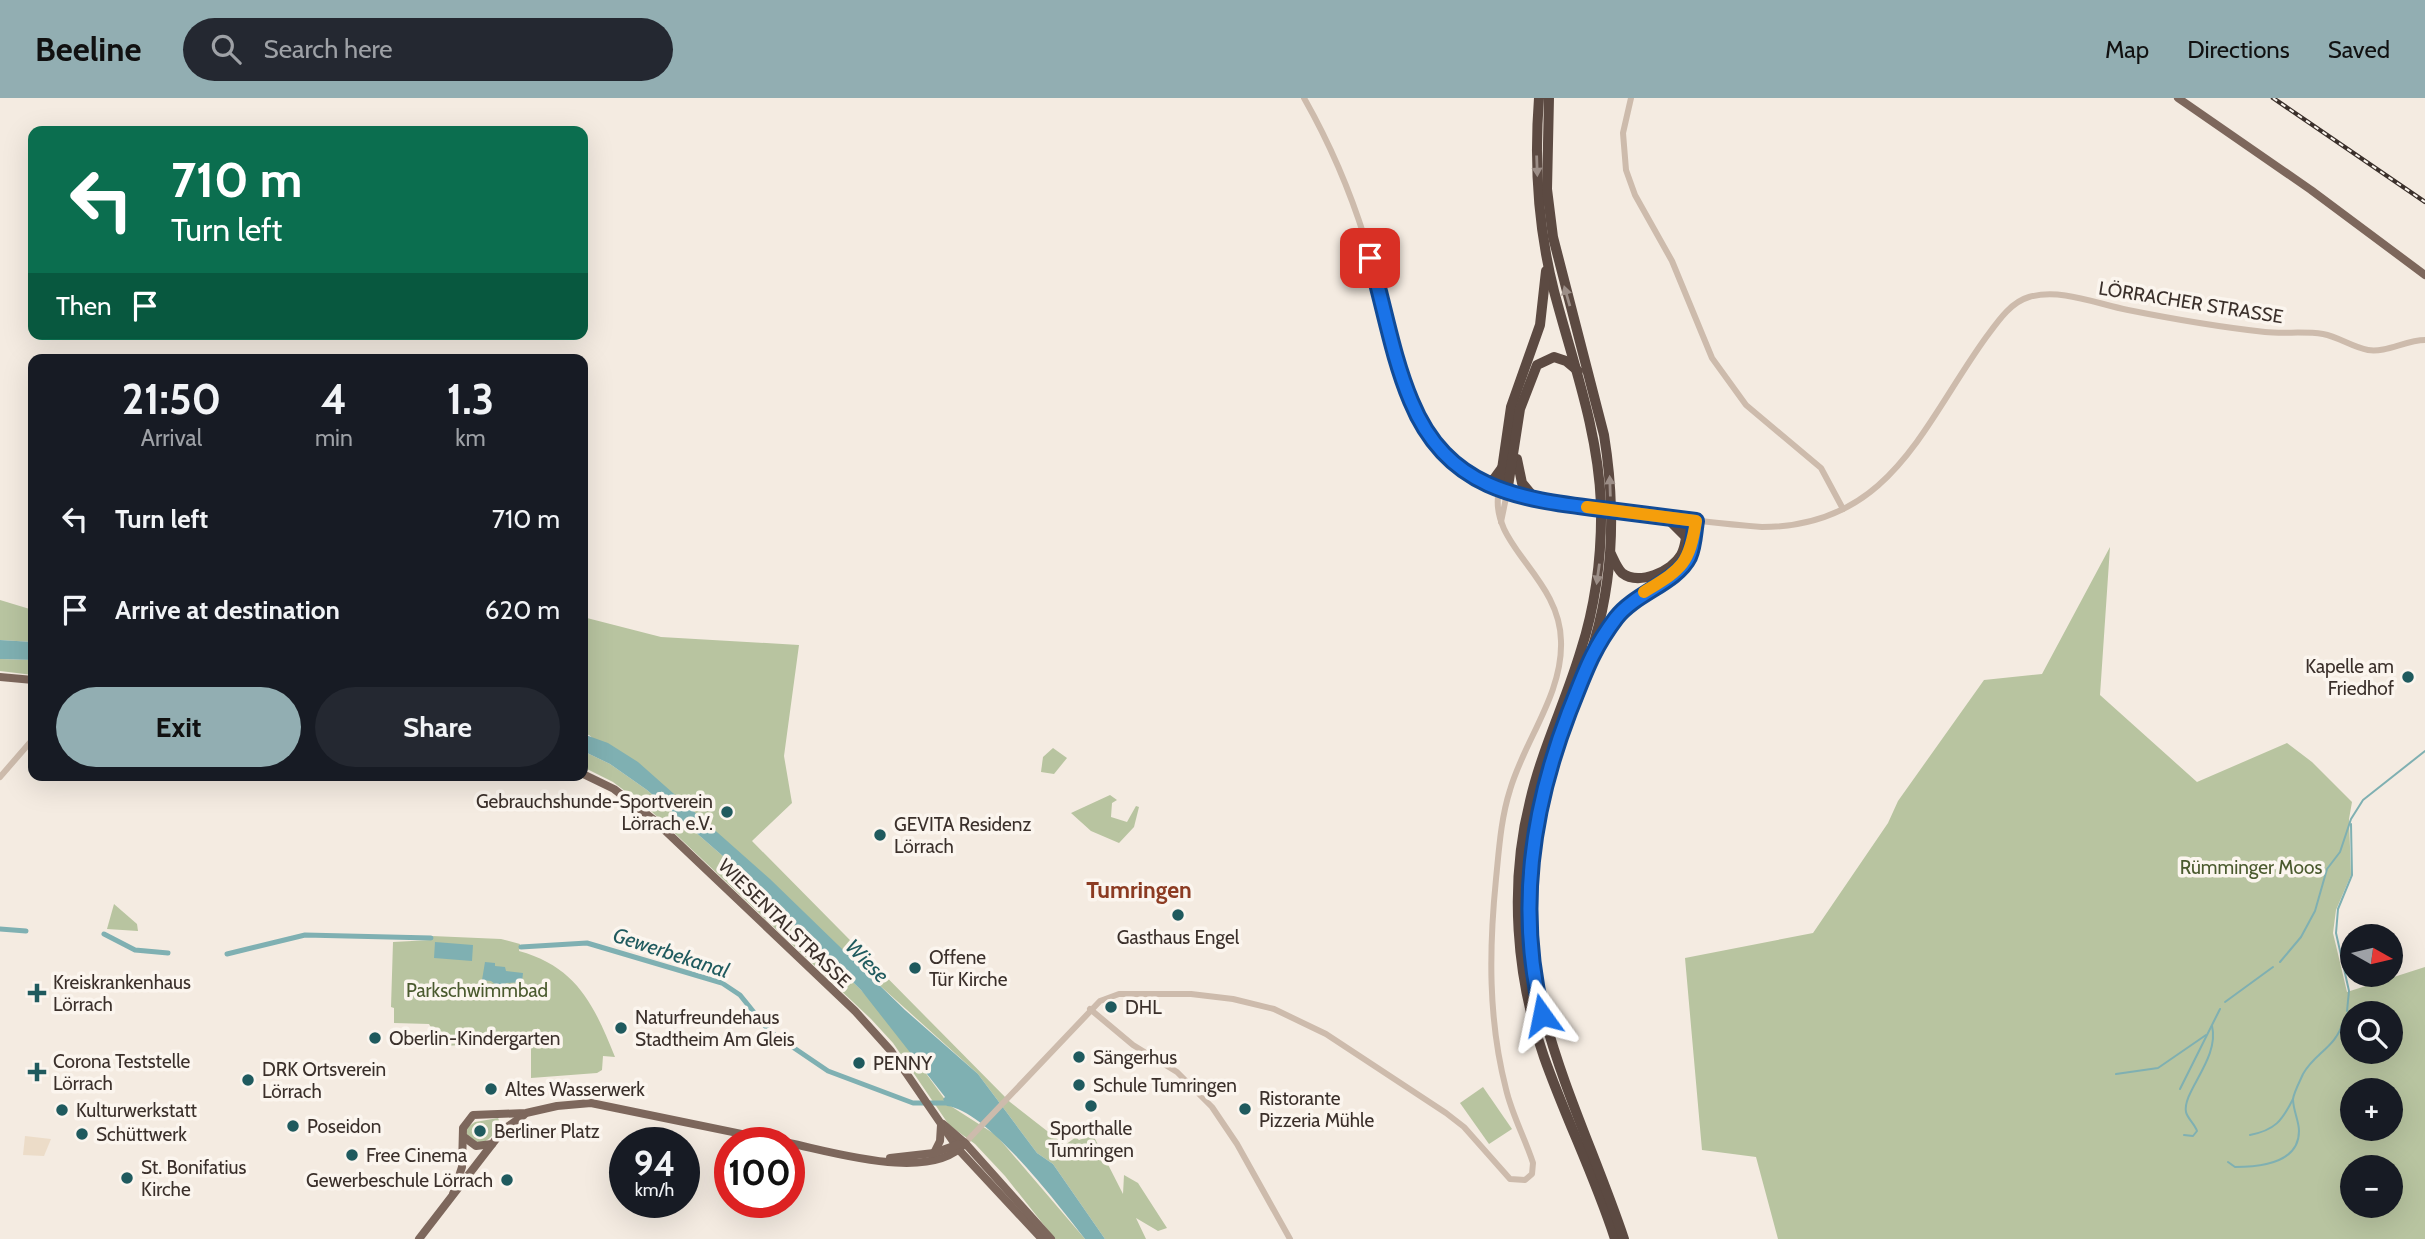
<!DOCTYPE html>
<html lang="en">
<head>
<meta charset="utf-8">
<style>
  :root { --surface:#171b24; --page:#242831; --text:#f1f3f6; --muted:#9ea1a6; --accent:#92aeb2 }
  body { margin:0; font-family:Cabin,sans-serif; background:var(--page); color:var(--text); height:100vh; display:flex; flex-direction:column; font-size:26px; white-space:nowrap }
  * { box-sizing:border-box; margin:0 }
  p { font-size:23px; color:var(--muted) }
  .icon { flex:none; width:38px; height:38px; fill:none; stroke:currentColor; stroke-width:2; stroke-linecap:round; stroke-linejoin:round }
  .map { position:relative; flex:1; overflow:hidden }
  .details { position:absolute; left:28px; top:256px; width:560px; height:427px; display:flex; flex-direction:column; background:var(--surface); border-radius:14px; box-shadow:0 7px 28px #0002 }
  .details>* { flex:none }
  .banner { position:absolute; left:28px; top:28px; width:560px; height:214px; border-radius:14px; box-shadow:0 7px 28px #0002; background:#0b6e4f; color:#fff; overflow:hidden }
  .needle { width:46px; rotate:98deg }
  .controls { position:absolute; left:2340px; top:826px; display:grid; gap:14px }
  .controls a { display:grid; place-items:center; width:63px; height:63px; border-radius:50%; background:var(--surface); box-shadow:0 7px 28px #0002; font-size:35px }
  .speed { position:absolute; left:609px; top:1029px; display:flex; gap:14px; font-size:35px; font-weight:700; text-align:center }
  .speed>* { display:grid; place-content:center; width:91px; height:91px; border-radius:50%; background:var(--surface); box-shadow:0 7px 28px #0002; line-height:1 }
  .speed small { font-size:18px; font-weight:400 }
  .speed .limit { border:10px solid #d22; background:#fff; color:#111 }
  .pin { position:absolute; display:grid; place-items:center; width:60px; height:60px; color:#fff; margin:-30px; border-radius:14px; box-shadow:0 4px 10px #0006 }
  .me { position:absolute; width:77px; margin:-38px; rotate:348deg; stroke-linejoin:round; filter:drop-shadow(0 0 5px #0008) }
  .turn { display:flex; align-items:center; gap:24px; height:147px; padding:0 28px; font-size:32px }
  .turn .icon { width:91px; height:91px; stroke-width:2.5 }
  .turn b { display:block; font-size:49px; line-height:60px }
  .then { display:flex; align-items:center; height:66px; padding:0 28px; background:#0003; gap:14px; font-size:26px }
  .eta { display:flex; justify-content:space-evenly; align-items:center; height:119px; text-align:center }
  .eta b { font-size:42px; font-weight:800; line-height:49px }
  .primary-button { display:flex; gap:14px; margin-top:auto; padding:14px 28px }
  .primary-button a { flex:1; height:80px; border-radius:42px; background:var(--accent); color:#111; font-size:28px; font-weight:800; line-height:80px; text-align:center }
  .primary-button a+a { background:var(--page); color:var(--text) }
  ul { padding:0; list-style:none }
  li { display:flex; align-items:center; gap:21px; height:91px; padding:0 28px }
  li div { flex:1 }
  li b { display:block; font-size:26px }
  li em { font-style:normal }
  header { display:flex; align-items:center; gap:42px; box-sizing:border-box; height:98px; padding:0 35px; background:var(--accent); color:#111 }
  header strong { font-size:33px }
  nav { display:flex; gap:38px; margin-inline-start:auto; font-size:24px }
  .search { width:490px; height:63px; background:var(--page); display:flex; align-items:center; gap:18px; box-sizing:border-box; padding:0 24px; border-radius:38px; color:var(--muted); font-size:26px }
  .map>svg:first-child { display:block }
</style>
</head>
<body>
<header>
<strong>Beeline</strong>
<div class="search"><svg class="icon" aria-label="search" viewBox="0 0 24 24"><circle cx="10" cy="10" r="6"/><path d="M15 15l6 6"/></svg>Search here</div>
<nav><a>Map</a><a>Directions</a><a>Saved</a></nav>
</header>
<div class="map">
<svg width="2425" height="1141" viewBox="0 0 2425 1141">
  <rect width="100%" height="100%" fill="#f4ebe1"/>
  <g fill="#b8c4a0" fill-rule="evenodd">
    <path d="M2110,449L2100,597L2197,684L2287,645L2312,664L2352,704L2349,721L2351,777L2336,812L2333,835L2347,894L2425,869V1141H1778L1756,1059L1702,1052L1685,860L1813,835L1888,725L1898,703L1984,582L2042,576ZM2352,915H2390V954H2352ZM2352,992H2390V1031H2352ZM2352,1069H2390V1108H2352Z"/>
    <path d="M0,502L33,512V544L0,542Z"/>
    <path d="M583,519L661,539L799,547L784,658L792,705L752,743L1010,1004L1065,1047L1076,1039L1079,1042L1093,1037L1123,1096L1124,1077L1138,1085L1167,1130L1158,1133L1136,1120L1146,1141H1105L1053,1066L1037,1055L978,976L856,866L589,637L583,636Z"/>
    <path d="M0,561L33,562V577L0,573Z"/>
    <path d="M1053,650L1067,660L1054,676L1041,674L1043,659Z"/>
    <path d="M583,653L610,666L647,692L732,766L861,892L882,915L949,1007L996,1037L1085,1141H1055L1005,1078L975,1046L949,1027L893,945L871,921L650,712L613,684L583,669Z"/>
    <path d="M1110,697L1117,702L1112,705L1111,719L1127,724L1136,708L1139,709L1134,729L1119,745L1091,733L1071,715Z"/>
    <path d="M114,806L137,826L138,833L107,831Z"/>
    <path d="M432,838L501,841L520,846L519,853C577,869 594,907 615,959L603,958L602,972L597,975L531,980V950L465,944L464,947L442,948L429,926L394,925V910L391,909L393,844L431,842Z"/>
    <path d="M1483,989L1512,1031L1489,1046L1460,1005Z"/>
    <path d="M498,1020C503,1029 491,1040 483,1045L469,1042L465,1031L475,1024Z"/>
  </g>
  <path fill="#ecdcc8" d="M25,1038L51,1041L44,1058L23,1057Z"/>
  <g fill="#7fb0b2">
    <path d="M0,542L33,544V562L0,561Z"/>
    <path d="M583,636L608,645L638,664L770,781L905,912L978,976L1037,1055L1053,1066L1105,1141H1085C1060,1109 987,1012 947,1008L943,1001L945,999L861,892L732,766L647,692L610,666L583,653Z"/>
    <path d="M435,844L473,847L472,863L434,860Z"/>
    <path d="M485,864L495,865V868L505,869L506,873L523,875L522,884L506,885L500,890L491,883L482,882Z"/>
  </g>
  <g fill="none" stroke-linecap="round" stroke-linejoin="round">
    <g stroke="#7fb0b2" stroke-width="2">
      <path d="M31,224L32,190"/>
      <path d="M2280,864L2301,839L2315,813L2327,771L2340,754L2351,721L2363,702L2425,653"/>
      <path d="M2225,904L2273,869"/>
      <path d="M2347,913L2349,893L2336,835L2338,811L2352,777L2351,726"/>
      <path d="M2116,976L2158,970L2206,937"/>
      <path d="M2180,991L2220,911"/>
      <path d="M2184,1037L2193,1038L2197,1033C2195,1026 2187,1020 2186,1014C2182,994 2220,960 2212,928"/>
      <path d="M2250,1037C2275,1032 2282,1023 2293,1001"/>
      <path d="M2228,1064L2235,1069C2259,1069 2299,1066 2299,1033C2299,1023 2293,1012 2293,1001C2294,994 2300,983 2303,976C2316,953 2336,951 2344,921"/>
    </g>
    <g stroke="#7fb0b2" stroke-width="5">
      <path d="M0,831L26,833"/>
      <path d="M104,836L135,852L168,855"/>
      <path d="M521,849L587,845L722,885L740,897L769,933L828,973L913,1005H953"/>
      <path d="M227,856L305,837L431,840"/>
    </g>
    <g stroke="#cdbbac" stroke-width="6">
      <path d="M1304,0C1329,44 1350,93 1365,141C1393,229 1397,349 1494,390C1528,405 1567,407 1603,411C1656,418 1709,425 1762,429C1891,429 1923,326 1987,238C1998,223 2011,204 2029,199C2061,190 2097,206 2128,212C2173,221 2219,229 2265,234C2284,236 2304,233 2323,236C2339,239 2352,249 2368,252C2386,255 2406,242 2425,242"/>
      <path d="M1631,0L1623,35L1626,72L1635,97L1672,163L1712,260L1746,307L1821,370L1843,411"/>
      <path d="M1501,424L1507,395"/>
      <path d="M0,679L33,641"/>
      <path d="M1090,911L1133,947L1177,974L1212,1009L1237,1046L1290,1141"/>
      <path d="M965,1045L1100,903L1119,896H1191L1233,901L1274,911L1326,936L1446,1015L1464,1029L1510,1081L1525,1082L1532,1076L1533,1065C1525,1040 1512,1017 1506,991C1488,921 1489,851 1496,781C1499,751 1501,720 1510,692C1524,643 1563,596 1561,543C1560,478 1487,447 1499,392"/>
    </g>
    <g stroke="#7d675c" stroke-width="8">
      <path d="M2178,0L2311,92L2425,177"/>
      <path d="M0,579L33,582"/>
      <path d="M583,676L614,691L654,722L855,913L891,953L959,1052L1042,1141"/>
      <path d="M943,1026L965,1045L1051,1141"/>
      <path d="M464,1039L476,1048L492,1046"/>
      <path d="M789,1045C833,1054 932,1085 965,1045"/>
      <path d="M934,1055L940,1043L941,1027"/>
      <path d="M890,1060L934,1055L959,1046"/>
      <path d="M453,1096L462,1069L463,1030L473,1017L526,1015L557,1008L591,1005L786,1045"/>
      <path d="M419,1141L503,1032L524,1017"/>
    </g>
    <g stroke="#5c4a42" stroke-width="10">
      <path d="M1539,0C1534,65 1538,130 1554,193C1573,265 1598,332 1601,406C1602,456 1596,505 1581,552C1566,603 1542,651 1530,703C1509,786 1516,879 1544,959C1566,1021 1595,1079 1615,1141"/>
      <path d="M1549,0L1547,91L1553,139L1604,337C1615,405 1614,475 1595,541C1572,622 1538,683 1530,770C1517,904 1583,1019 1624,1141"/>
      <path d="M1517,361L1522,385L1536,402"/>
      <path d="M1483,385L1494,381L1502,370"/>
      <path d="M1499,392L1511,309L1540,227L1546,173"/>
      <path d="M1507,395L1520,311L1537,267L1554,259L1566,263L1578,273"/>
      <path d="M1666,419L1686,439"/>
      <path d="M1611,456C1614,462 1617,470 1622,475C1639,488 1672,473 1681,457C1688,445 1683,432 1696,423"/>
      <path d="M1596,548C1607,533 1617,517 1631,504C1670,469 1687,486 1696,423"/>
    </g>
    <defs>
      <path id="rail" d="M2273,0L2425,104"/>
    </defs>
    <use href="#rail" stroke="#3b302b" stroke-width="4.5"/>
    <use href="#rail" stroke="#fbf5ee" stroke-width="2" stroke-dasharray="5" stroke-linecap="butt"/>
  </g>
  <defs><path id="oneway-solid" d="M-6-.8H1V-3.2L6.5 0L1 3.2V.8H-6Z" transform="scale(1.75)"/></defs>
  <g fill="#9c8e87">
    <use href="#oneway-solid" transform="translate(1537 68) rotate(88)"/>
    <use href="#oneway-solid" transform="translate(1567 198) rotate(-106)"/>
    <use href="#oneway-solid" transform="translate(1610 388) rotate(-92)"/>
    <use href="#oneway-solid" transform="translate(1598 476) rotate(98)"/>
  </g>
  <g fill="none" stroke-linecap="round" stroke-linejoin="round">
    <defs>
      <path id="route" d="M1370,160C1384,207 1392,258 1411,303C1447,391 1517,401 1601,411C1633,415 1664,419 1696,423C1694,435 1694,448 1689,459C1676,485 1635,495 1616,520C1591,553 1584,577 1569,614C1531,713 1517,813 1542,917"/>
    </defs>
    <use href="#route" stroke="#114b97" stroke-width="18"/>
    <use href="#route" stroke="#1a73e8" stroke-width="12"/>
    <path stroke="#f59e0b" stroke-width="12" d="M1587,409L1696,423C1689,468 1681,471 1644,494"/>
  </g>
  <g fill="#1f5a5e" stroke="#fbf5ee" stroke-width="2.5">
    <circle cx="2408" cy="579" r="7"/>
    <circle cx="727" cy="714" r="7"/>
    <circle cx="880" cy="737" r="7"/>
    <circle cx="1178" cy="817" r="7"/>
    <circle cx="915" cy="870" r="7"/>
    <path d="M33.5 884.5h7v7h7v7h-7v7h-7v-7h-7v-7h7z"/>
    <circle cx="1111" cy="909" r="7"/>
    <circle cx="621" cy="930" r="7"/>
    <circle cx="375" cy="940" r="7"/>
    <circle cx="1079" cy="959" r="7"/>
    <circle cx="859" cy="965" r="7"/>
    <path d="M33.5 963.5h7v7h7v7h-7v7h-7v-7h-7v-7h7z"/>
    <circle cx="248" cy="982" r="7"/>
    <circle cx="1079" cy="987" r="7"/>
    <circle cx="491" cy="991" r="7"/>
    <circle cx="1091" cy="1008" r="7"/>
    <circle cx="1245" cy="1011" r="7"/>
    <circle cx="62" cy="1012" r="7"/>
    <circle cx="293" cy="1028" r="7"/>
    <circle cx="480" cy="1033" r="7"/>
    <circle cx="82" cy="1036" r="7"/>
    <circle cx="352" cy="1057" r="7"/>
    <circle cx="127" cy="1080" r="7"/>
    <circle cx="507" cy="1082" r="7"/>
  </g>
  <g text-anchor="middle" stroke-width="7" stroke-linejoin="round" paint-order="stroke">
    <g font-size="19" fill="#3b302b" stroke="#fbf5ee">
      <text transform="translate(2191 204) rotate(9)" y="7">LÖRRACHER STRASSE</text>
      <text transform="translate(785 825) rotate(44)" y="7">WIESENTALSTRASSE</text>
    </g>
    <g font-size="19" fill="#3b302b" stroke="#fbf5ee" text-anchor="start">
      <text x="2394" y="575" text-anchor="end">Kapelle am<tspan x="2394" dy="22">Friedhof</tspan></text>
      <text x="713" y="710" text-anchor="end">Gebrauchshunde-Sportverein<tspan x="713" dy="22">Lörrach e.V.</tspan></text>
      <text x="894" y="733">GEVITA Residenz<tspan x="894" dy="22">Lörrach</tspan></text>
      <text x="1178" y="846" text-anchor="middle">Gasthaus Engel</text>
      <text x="929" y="866">Offene<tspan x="929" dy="22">Tür Kirche</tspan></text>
      <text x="53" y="891">Kreiskrankenhaus<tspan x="53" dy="22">Lörrach</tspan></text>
      <text x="1125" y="916">DHL</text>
      <text x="635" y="926">Naturfreundehaus<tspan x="635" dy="22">Stadtheim Am Gleis</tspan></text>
      <text x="389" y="947">Oberlin-Kindergarten</text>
      <text x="1093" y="966">Sängerhus</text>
      <text x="53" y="970">Corona Teststelle<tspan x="53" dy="22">Lörrach</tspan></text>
      <text x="873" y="972">PENNY</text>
      <text x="262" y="978">DRK Ortsverein<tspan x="262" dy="22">Lörrach</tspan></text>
      <text x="1093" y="994">Schule Tumringen</text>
      <text x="505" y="998">Altes Wasserwerk</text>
      <text x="1259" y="1007">Ristorante<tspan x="1259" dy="22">Pizzeria Mühle</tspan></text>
      <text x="76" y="1019">Kulturwerkstatt</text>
      <text x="307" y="1035">Poseidon</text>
      <text x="1091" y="1037" text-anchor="middle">Sporthalle<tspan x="1091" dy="22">Tumringen</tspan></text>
      <text x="494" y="1040">Berliner Platz</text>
      <text x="96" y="1043">Schüttwerk</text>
      <text x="366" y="1064">Free Cinema</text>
      <text x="141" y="1076">St. Bonifatius<tspan x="141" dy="22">Kirche</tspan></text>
      <text x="493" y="1089" text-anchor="end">Gewerbeschule Lörrach</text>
    </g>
    <g font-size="19" fill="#4a5a2e" stroke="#fbf5ee">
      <text x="2251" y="776">Rümminger Moos</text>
      <text x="477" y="899">Parkschwimmbad</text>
    </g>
    <g font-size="21" font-style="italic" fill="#1f5a5e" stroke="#fbf5ee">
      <text transform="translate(671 855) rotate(18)" y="7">Gewerbekanal</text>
      <text transform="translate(867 863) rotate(45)" y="7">Wiese</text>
    </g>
    <g font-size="23" font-weight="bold" fill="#8c3b22" stroke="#fbf5ee">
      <text x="1139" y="800">Tumringen</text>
    </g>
  </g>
</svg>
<div class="controls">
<a><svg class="needle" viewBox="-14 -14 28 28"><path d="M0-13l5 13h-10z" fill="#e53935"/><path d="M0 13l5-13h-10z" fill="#9ea1a6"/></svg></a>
<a><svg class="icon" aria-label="search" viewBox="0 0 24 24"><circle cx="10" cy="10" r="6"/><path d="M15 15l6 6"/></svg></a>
<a>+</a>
<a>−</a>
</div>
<div class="speed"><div>94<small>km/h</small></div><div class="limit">100</div></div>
<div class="pin" style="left:1370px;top:160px;background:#d93025"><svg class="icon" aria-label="arrive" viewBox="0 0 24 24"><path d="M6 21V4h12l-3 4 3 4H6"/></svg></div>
<svg class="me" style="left:1542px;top:917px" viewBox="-20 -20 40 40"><path d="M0-17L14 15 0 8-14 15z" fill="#1a73e8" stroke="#fff" stroke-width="4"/></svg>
<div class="banner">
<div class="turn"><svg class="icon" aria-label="left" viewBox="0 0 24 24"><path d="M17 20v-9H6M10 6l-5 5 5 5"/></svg><div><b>710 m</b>Turn left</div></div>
<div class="then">Then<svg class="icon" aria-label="arrive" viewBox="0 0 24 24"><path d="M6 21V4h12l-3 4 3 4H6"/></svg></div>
</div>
<section class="details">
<div class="eta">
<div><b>21:50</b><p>Arrival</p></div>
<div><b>4</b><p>min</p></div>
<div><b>1.3</b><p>km</p></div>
</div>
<ul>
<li><svg class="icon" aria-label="left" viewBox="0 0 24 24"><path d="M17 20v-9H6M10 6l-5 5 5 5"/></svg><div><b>Turn left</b></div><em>710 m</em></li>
<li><svg class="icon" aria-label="arrive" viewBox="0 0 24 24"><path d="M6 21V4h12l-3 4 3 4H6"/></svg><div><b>Arrive at destination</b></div><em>620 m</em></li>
</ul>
<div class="primary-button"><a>Exit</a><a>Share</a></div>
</section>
</div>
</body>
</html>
